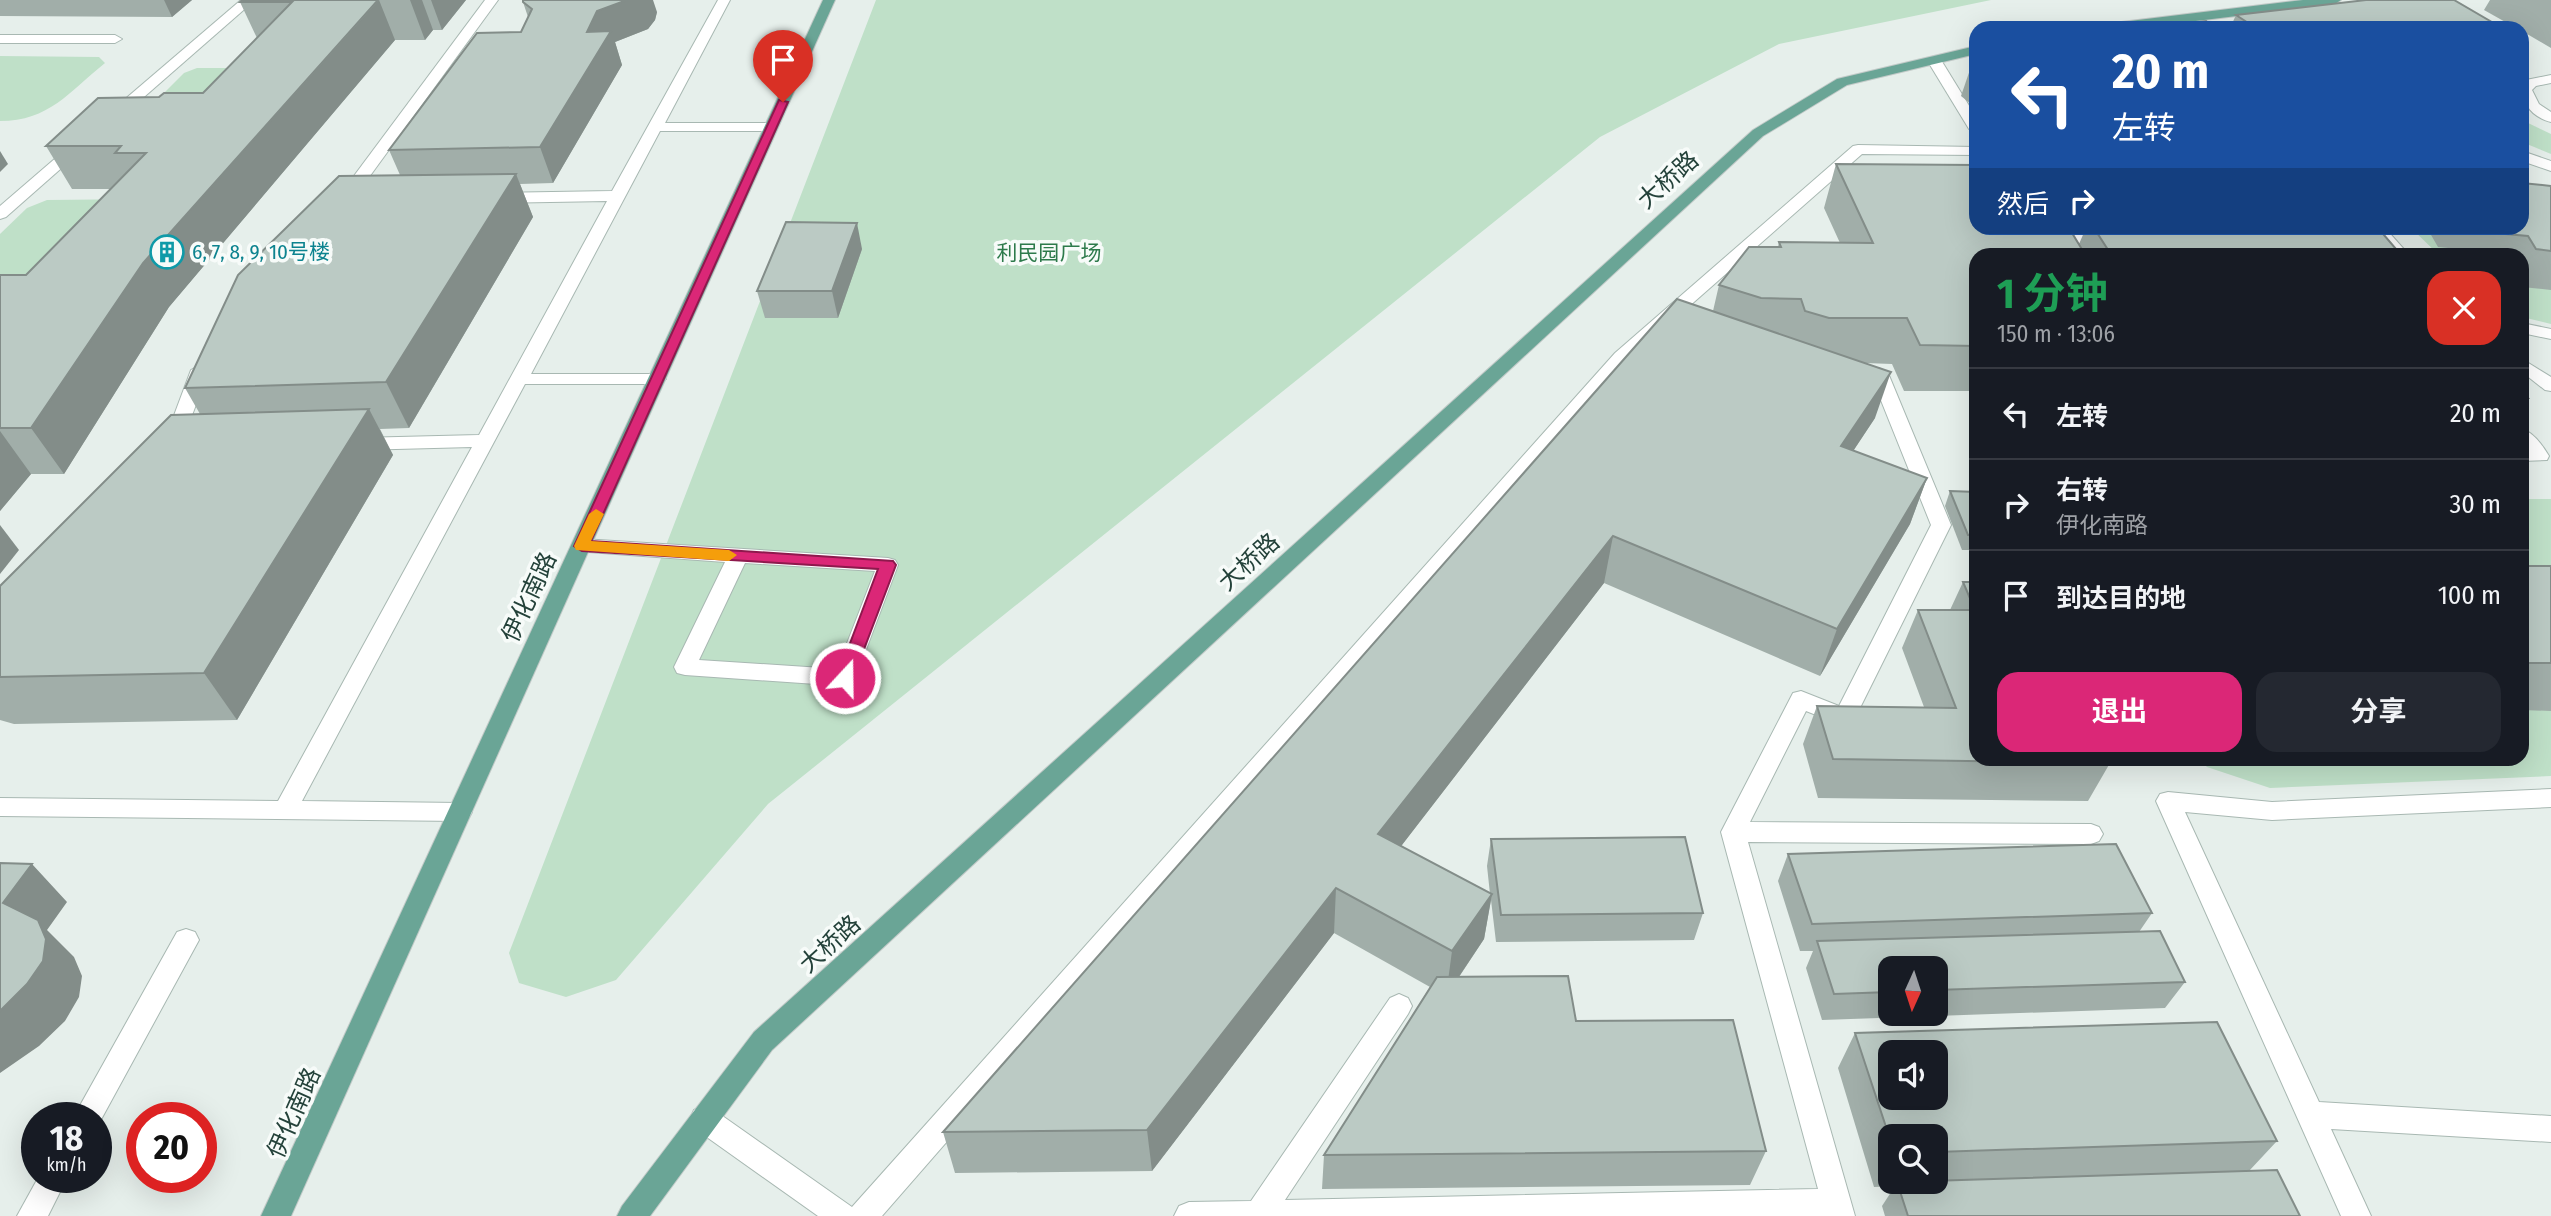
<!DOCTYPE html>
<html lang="zh">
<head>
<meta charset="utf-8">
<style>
  :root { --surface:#171b24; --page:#242831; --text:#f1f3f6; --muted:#9ea1a6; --line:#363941; --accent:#db2777 }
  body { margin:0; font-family:"Fira Sans Condensed","Noto Sans SC",sans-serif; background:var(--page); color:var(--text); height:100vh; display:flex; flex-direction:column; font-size:26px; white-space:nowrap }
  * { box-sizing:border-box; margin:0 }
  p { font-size:23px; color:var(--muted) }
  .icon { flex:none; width:38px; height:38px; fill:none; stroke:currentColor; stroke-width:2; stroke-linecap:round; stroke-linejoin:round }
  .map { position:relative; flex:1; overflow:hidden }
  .details { position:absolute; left:1969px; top:248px; width:560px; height:518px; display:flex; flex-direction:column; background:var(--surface); border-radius:21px; box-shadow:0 7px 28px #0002 }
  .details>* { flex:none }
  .hud { position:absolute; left:1969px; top:21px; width:560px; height:214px; border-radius:21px; box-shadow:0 7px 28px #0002; background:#1a4fa0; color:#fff; overflow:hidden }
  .needle { width:46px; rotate:183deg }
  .controls { position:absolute; left:1878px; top:956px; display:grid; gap:14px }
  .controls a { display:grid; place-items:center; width:70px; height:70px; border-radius:14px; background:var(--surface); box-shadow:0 7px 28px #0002; font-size:35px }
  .speed { position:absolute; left:21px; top:1102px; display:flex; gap:14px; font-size:35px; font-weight:700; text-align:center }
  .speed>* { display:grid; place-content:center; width:91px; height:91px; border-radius:50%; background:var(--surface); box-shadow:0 7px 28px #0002; line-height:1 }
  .speed small { font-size:18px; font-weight:400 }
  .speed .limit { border:10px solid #d22; background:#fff; color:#111 }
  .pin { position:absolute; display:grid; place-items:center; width:60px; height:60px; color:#fff; margin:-72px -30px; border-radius:50% 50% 50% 0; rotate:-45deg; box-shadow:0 0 7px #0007 }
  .pin .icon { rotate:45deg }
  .me { position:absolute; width:77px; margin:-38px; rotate:21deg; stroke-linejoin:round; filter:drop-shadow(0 0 5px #0008) }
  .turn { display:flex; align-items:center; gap:24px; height:147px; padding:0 28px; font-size:32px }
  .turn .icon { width:91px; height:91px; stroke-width:2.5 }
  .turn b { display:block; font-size:49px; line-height:60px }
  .then { display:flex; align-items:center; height:66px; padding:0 28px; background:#0003; gap:14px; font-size:26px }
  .round { display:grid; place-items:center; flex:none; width:74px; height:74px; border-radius:21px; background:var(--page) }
  .summary { display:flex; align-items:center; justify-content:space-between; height:119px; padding:0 28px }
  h1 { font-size:42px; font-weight:700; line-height:52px; color:#1e9e55 }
  .action { display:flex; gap:14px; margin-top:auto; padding:14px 28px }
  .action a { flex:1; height:80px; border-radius:21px; background:var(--accent); color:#fff; font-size:28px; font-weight:700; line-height:80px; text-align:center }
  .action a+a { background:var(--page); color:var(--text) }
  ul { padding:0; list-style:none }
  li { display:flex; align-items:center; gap:21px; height:91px; padding:0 28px; border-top:2px solid var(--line) }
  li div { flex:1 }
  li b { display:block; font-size:26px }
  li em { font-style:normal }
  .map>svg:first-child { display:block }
</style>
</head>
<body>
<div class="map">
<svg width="2551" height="1216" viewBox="0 0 2551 1216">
  <rect width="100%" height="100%" fill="#e6efeb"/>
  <g fill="#bfe0c8">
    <path d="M876,0H1991L1779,44L1600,137L768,804L616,980L566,997L519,983L509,953Z"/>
    <path d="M0,56L99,57L105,63C69,92 49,121 0,121Z"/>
    <path d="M197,68H235L183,131H126L184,73Z"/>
    <path d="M2522,120L2551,134V154L2522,142Z"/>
    <path d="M2551,192V324L2522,317V256L2439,255L2411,228H2522Z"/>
    <path d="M148,199L0,311V234L27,208L47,200Z"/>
    <path d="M2522,499H2551V776L2270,788L2207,767L2200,760H2522Z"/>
  </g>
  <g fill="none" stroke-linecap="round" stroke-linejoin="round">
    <defs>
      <g id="minor">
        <path d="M241,0H255L120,118H110L108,115L110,112Z"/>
        <path d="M485,0H498L351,202H339L337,199L339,196Z"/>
        <path d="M718,0H730L665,123H771L778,127L771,131H660L531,374H657L666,379L657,384H525L302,801L460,803L468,805L472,812L468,819L460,821L0,816V798L278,801L472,447L358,450L349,444L358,438L479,435L607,201L498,203L490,198L498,193L612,191Z"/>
        <path d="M0,35H115L122,39L115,43H0Z"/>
        <path d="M1934,56L1941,60L1976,117V133L1969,129L1927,60Z"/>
        <path d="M2551,75V83L2536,86L2532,90L2539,104L2551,112V122C2532,117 2522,104 2522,85L2526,80Z"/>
        <path d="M77,143L82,144L84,147L82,150L6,217L0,219V206L72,144Z"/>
        <path d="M1858,145L1976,147V155L1862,154L1627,361L882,1216H818L694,1128L690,1119L694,1110L704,1106L714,1110L852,1207L1615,353L1853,146Z"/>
        <path d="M2522,151L2551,161V171L2522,161Z"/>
        <path d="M2134,228H2150L2158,238L2150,243H2046L2038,238L2046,233H2138Z"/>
        <path d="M2369,228H2385L2410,256H2393Z"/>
        <path d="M2522,323L2551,329V339L2522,333Z"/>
        <path d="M2522,359L2551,377V391L2545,390L2522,372Z"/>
        <path d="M200,365L209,370L182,442L180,446H166L164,442L191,370Z"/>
        <path d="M1879,368L1888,373L1951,525L1852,724L1844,726L1806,711L1750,822L2091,824L2099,827L2103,834L2099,841L2091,844L1748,842L1855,1216H1174L1179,1206L1189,1202L1251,1201L1390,998L1399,994L1408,998L1412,1006L1408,1014L1285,1200L1818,1189L1721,832L1793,693L1801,691L1839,706L1931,525L1870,373Z"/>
        <path d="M2522,429C2533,432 2543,446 2549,456L2547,460L2522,461Z"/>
        <path d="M582,539L888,558L895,560L898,565L853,684L845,686L685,675L677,673L674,667L725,562L575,551L572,546L575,541ZM745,563L875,571L837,669L699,660Z"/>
        <path d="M2551,789V807L2272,820L2185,812L2319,1102L2551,1116V1142L2331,1129L2371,1216H2341L2156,801L2160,794L2168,792L2272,802Z"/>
        <path d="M186,929L195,932L199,940L97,1127L96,1118H73L177,932Z"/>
        <path d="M38,1178H67L48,1216H17Z"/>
      </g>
      <g id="major">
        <path d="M823,0H835L291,1216H261Z"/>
        <path d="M2303,0H2341L2335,4L2138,28H2098L2105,24Z"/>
        <path d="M1976,46V54L1847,85L1763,136L772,1050L650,1216H617L622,1206L754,1032L1753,130L1837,79Z"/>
      </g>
    </defs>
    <use href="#minor" stroke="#a8b8b2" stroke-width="2"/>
    <use href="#major" stroke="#c2cac8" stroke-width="2"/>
    <use href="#minor" fill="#fff" fill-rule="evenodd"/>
    <use href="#major" fill="#6aa596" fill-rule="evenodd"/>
  </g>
  <g fill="#a1aea9" fill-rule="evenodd">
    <path d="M0,0H192L172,17L0,16Z"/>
    <path d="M242,0H466L442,30H433L425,40H395L169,307L64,474H31L0,511V275H26L110,189H72L46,146L159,97L203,93L257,38L240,2Z"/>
    <path d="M2490,0H2551V48L2522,31V28H2516L2484,10Z"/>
    <path d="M523,2L657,12L655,20L648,29L615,42L622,65L553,183L520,184L533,217L409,428L380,429L393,455L237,720L14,724L0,720V586L200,414L185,388L400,175L389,150L521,32L528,17Z"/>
    <path d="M2236,15L2502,28H2230Z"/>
    <path d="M1975,55H1976V108L1961,96Z"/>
    <path d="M1836,164L2079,244L2086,228H2378L2402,256H1976V391H1904L1892,364L1865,363L1875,418L1853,451L1927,478L1910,524L1820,676L1604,583L1401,846L1490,894L1487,866L1491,839L1703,913L1694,940L1496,942L1491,900L1484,939L1459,977L1576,1021L1766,1151L1750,1185L1322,1189L1324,1155L1430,987L1334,933L1152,1171L955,1173L943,1132L1713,311L1719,285L1778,247L1779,242L1840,243L1824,208Z"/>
    <path d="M2551,186V290L2522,287V256H2453L2448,248L2438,247L2427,228H2522Z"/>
    <path d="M862,249L838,318H765L757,291Z"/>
    <path d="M2522,391L2528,398L2522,406Z"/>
    <path d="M1950,491L1976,492V550H1962L1945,506Z"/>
    <path d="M2551,565V711L2522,710V566H2550Z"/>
    <path d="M1963,582L2110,763L2088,801L1818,798L1803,744L1817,706L1924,707L1902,648L1918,610H1950Z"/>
    <path d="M1788,854L2152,913L2139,932L2185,982L2165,1008L1822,1020L1806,968L1813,951H1800L1778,881ZM1890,968H1936V1013H1890Z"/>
    <path d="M1855,1033L2277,1141L2249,1171L2300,1216H1885L1882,1206L1895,1186L1874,1187L1838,1068ZM1890,1136H1936V1181H1890Z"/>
  </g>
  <g fill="#838d89">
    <path d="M164,0H192L172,17Z"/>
    <path d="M379,0L395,40L169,307L64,474L31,428L143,263Z"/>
    <path d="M410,0H422L433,30L425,40Z"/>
    <path d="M431,0H466L442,30Z"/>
    <path d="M627,0H653L657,12L655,20L648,29L615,42L622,65L553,183L540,147L587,32L597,11Z"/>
    <path d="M0,151L8,164L0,172Z"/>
    <path d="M516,174L533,217L409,428L386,382Z"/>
    <path d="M857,223L862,249L838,318L832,291Z"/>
    <path d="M1891,372L1875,418L1826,492L1841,446Z"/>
    <path d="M369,409L393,455L237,720L204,673Z"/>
    <path d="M0,431L31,474L0,511Z"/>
    <path d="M1927,478L1910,524L1820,676L1837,629Z"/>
    <path d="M0,525L19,550L0,574Z"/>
    <path d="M1613,536L1604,583L1375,880L1378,834Z"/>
    <path d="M32,864L67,902L47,930L74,957L82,976L79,997L65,1021L39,1046L0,1073V1011L3,903Z"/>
    <path d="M1336,888L1334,933L1152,1171L1147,1130Z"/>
    <path d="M1492,894L1484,939L1446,996L1452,951Z"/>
  </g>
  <g fill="#bbcac4" stroke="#838d89" stroke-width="2" fill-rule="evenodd">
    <path d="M242,0H378L143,263L31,428H0V275H26L146,153H115L121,146H46L98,98L159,97L164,93H203L292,2H240Z"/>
    <path d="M523,0H627L597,11L587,32L611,31L540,147L389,150L477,33L521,32L532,9L523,2Z"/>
    <path d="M2366,0H2454L2502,28H2256L2236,15Z"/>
    <path d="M2206,21L2213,28H2158Z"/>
    <path d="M1836,164L1976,165V228H2069L2086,256H1976V346L1920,345L1907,318H1829L1805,311L1801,299L1761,298L1719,285L1749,247H1781L1779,242L1873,243Z"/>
    <path d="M516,174L386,382L185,388L238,275L339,176Z"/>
    <path d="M2522,183L2551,186V251L2536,249L2528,236L2483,232L2480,228H2522Z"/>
    <path d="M786,222L857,223L832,291H757Z"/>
    <path d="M2094,228H2378L2402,256H2112Z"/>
    <path d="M1677,299L1891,372L1841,446L1927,478L1837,629L1613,536L1378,834L1492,894L1452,951L1336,888L1147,1130L943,1132Z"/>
    <path d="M2522,391L2528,398H2522Z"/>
    <path d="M369,409L204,673L0,677V586L171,415Z"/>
    <path d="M1950,491L1976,492V535H1968Z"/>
    <rect x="2522" y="566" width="29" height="97"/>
    <path d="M1963,582H1976V760H2109L2110,763L1833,759L1817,706L1956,708L1918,610H1975Z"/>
    <path d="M1685,837L1703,913L1501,915L1491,839Z"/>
    <path d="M2116,844L2152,913L1812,924L1788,854Z"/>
    <path d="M0,863L32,864L3,903L38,920L46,939L43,961L27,984L0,1011Z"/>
    <path d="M2160,931L2185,982L1936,990V968H1890V992L1834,994L1817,941Z"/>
    <path d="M1568,976L1576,1021L1733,1020L1766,1151L1324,1155L1437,977Z"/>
    <path d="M2217,1022L2277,1141L1936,1152V1136H1890V1139L1855,1033ZM1890,1052H1936V1097H1890Z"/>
    <path d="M2277,1170L2300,1216H1908L1897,1182Z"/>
  </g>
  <path fill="#db2777" stroke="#8e194d" stroke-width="2" d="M779,100L788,102L591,541L893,561L896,565L853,678L845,684L837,678L878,569L582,551L574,546Z"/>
  <path fill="#f59e0b" d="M596,509L604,514L591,541L729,550L737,555L729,561L576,550L574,546L589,514Z"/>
  <defs>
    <symbol id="building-ring" viewBox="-11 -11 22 22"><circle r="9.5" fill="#f7fbf9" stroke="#0f9aa8" stroke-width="1.5"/><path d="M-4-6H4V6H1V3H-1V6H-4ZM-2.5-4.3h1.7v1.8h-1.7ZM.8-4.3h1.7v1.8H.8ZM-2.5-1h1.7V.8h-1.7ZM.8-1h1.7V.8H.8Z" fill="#0f9aa8"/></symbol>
  </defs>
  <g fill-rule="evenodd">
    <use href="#building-ring" x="148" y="233" width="38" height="38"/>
  </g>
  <g text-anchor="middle" stroke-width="7" stroke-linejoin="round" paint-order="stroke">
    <g font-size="21" fill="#0d838f" stroke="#f7fbf9" text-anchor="start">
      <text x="192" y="259">6, 7, 8, 9, 10号楼</text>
    </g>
    <g font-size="21" fill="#2d7a4b" stroke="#f7fbf9">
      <text x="1049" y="260">利民园广场</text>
    </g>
    <g font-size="24" fill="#24423a" stroke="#f7fbf9">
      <text transform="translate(1668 180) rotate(-42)" y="8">大桥路</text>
      <text transform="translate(1249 562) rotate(-42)" y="8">大桥路</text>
      <text transform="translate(529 597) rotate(-65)" y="8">伊化南路</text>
      <text transform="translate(830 944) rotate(-42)" y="8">大桥路</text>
      <text transform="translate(294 1113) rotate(-66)" y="8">伊化南路</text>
    </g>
  </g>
</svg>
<div class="controls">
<a><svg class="needle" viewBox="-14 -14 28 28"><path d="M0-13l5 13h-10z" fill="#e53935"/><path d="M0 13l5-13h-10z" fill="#9ea1a6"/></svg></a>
<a><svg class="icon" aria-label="sound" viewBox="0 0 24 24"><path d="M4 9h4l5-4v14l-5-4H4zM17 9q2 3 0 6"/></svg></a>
<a><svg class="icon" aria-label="search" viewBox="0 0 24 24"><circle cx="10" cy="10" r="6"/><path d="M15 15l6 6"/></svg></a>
</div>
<div class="speed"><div>18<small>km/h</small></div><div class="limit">20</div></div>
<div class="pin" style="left:783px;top:102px;background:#d93025"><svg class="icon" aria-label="arrive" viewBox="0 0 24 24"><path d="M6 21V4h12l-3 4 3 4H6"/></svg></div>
<svg class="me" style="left:845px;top:678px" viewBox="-20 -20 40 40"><circle r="17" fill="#db2777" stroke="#fff" stroke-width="3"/><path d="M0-11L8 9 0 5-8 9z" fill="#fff"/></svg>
<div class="hud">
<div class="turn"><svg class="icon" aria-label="left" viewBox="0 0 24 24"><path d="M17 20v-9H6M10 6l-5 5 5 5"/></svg><div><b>20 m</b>左转</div></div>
<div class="then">然后<svg class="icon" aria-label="right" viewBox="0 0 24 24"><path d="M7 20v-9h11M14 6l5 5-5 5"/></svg></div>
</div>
<section class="details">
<div class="summary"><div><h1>1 分钟</h1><p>150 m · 13:06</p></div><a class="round" style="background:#d93025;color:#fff"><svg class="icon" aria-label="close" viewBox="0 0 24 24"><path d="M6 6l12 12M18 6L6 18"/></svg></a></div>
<ul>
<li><svg class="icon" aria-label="left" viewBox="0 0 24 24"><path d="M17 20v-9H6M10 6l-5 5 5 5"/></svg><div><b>左转</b></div><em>20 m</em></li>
<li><svg class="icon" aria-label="right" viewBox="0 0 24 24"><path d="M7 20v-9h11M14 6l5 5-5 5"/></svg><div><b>右转</b><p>伊化南路</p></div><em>30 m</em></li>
<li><svg class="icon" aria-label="arrive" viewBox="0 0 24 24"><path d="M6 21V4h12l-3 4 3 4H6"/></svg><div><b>到达目的地</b></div><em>100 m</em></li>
</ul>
<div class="action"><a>退出</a><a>分享</a></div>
</section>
</div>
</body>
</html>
